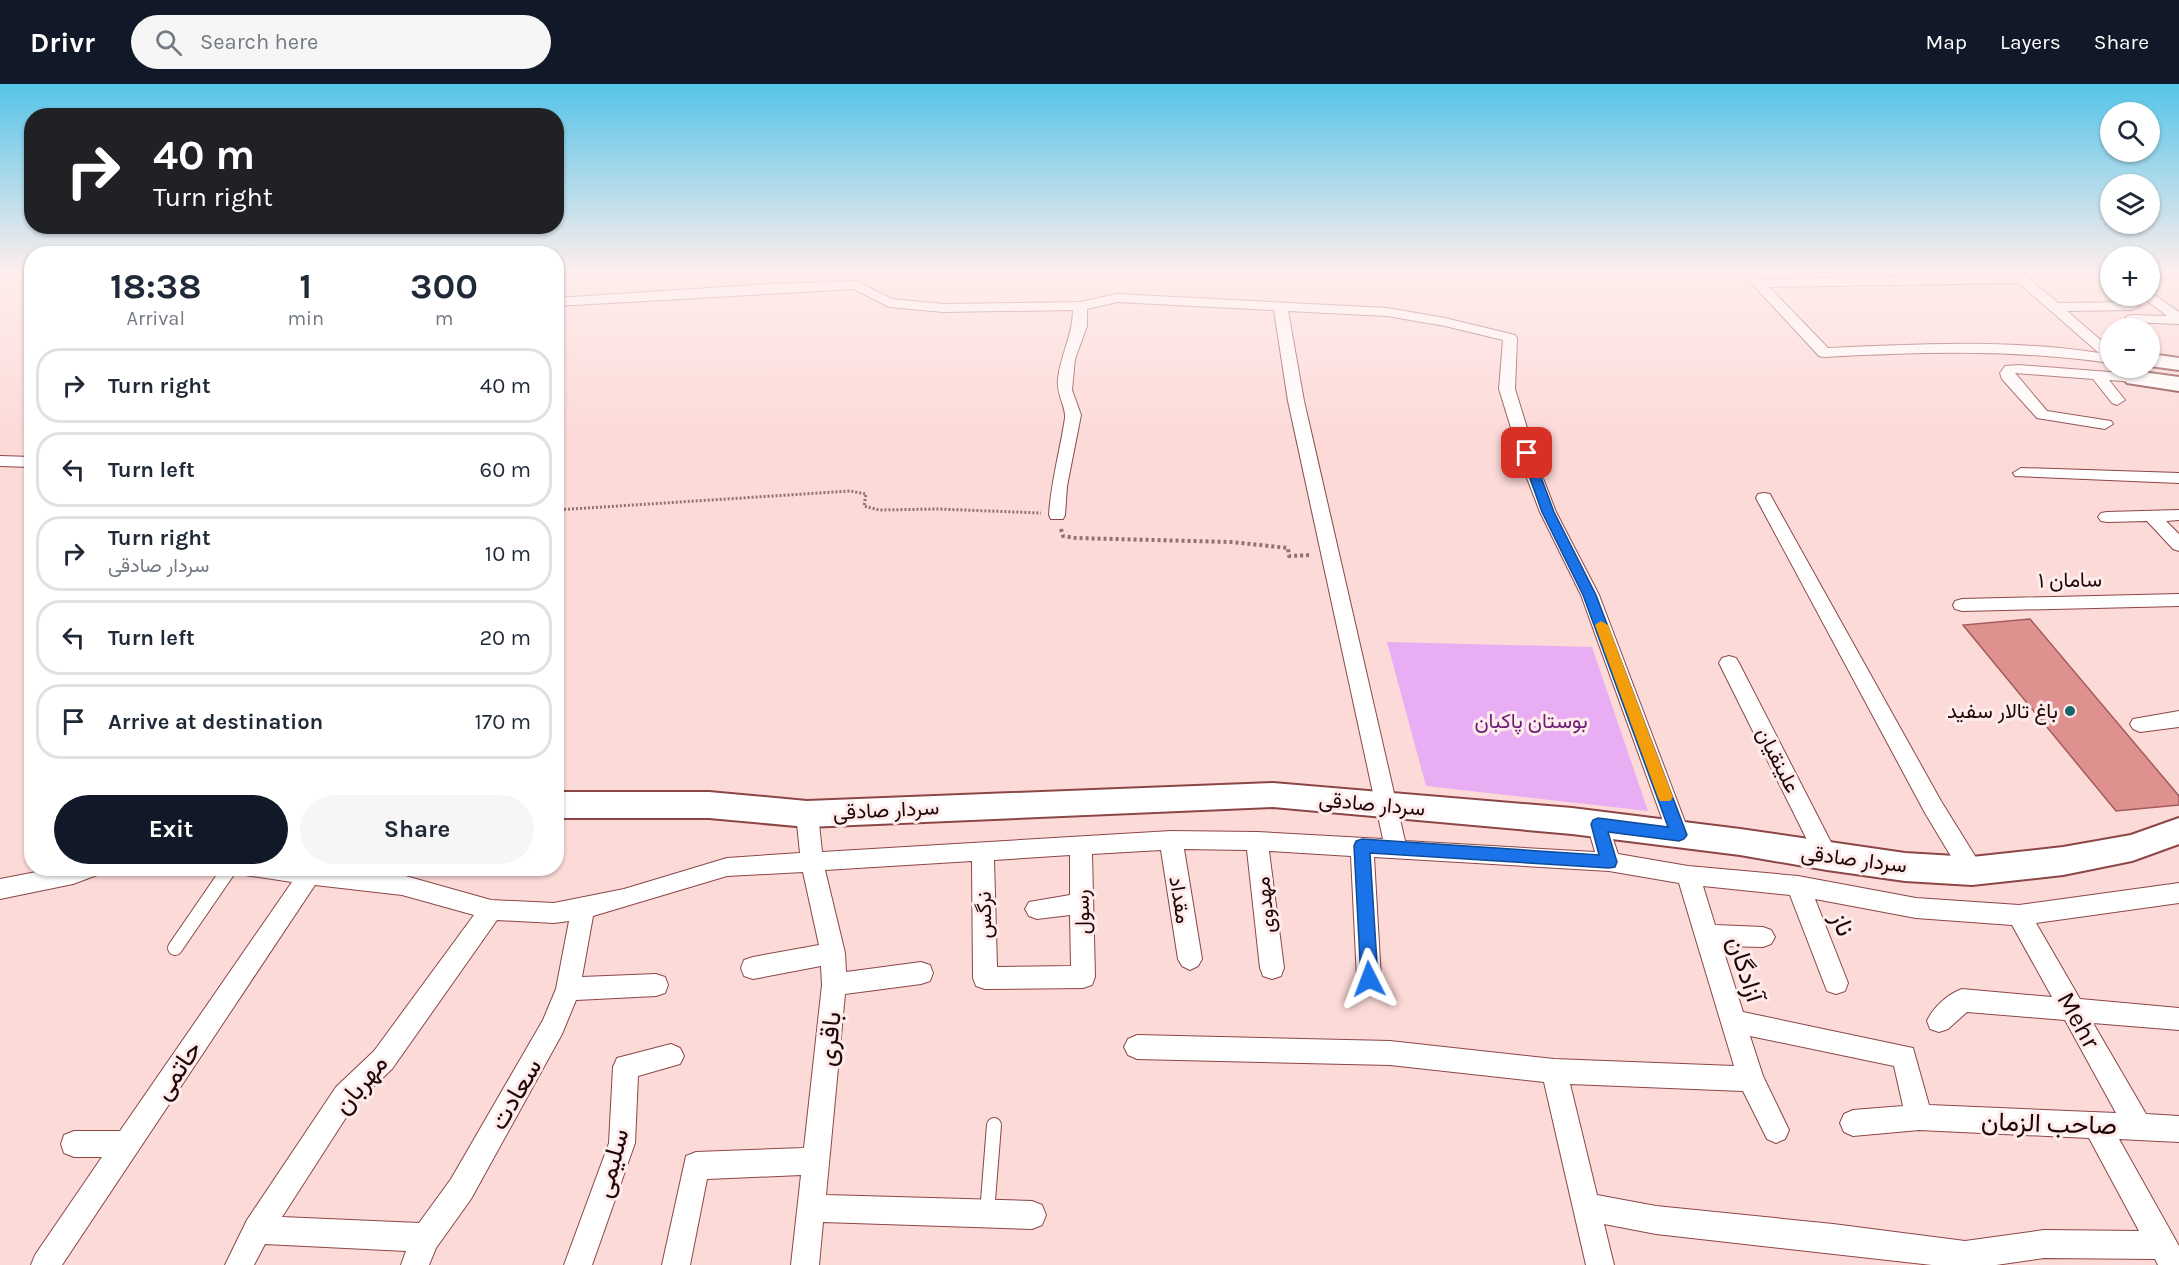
<!DOCTYPE html>
<html lang="en">
<head>
<meta charset="utf-8">
<style>
  :root { --surface:#fff; --page:#f6f6f7; --text:#1f2937; --muted:#747a83; --line:#e0e1e3; --accent:#111827 }
  body { margin:0; font-family:Karla,Vazirmatn,sans-serif; background:var(--page); color:var(--text); height:100vh; display:flex; flex-direction:column; font-size:22px; white-space:nowrap }
  * { box-sizing:border-box; margin:0 }
  p { font-size:20px; color:var(--muted) }
  .icon { flex:none; width:33px; height:33px; fill:none; stroke:currentColor; stroke-width:2; stroke-linecap:round; stroke-linejoin:round }
  .map { position:relative; flex:1; overflow:hidden }
  .panel { position:absolute; left:24px; top:162px; width:540px; height:630px; display:flex; flex-direction:column; background:var(--surface); border-radius:24px; box-shadow:0 2px 4px #0004 }
  .panel>* { flex:none }
  .hud { position:absolute; left:24px; top:24px; width:540px; height:126px; border-radius:24px; box-shadow:0 2px 4px #0004; background:#202124; color:#fff; overflow:hidden }
  .controls { position:absolute; left:2100px; top:18px; display:grid; gap:12px }
  .controls a { display:grid; place-items:center; width:60px; height:60px; border-radius:50%; background:var(--surface); box-shadow:0 2px 4px #0004; font-size:30px }
  .pin { position:absolute; display:grid; place-items:center; width:51px; height:51px; color:#fff; margin:-26px; border-radius:12px; box-shadow:0 3px 9px #0006 }
  .me { position:absolute; width:66px; margin:-33px; rotate:357deg; stroke-linejoin:round; filter:drop-shadow(0 0 4px #0008) }
  .turn { display:flex; align-items:center; gap:21px; height:126px; padding:0 30px; font-size:27px }
  .turn .icon { width:78px; height:78px; stroke-width:2.5 }
  .turn b { display:block; font-size:42px; line-height:51px }
  .eta { display:flex; justify-content:space-evenly; align-items:center; height:102px; text-align:center }
  .eta b { font-size:36px; font-weight:700; line-height:42px }
  .action { display:flex; gap:12px; margin-top:auto; padding:12px 30px }
  .action a { flex:1; height:69px; border-radius:36px; background:var(--accent); color:#fff; font-size:24px; font-weight:700; line-height:69px; text-align:center }
  .action a+a { background:var(--page); color:var(--text) }
  ul { padding:0; list-style:none }
  li { display:flex; align-items:center; gap:18px; height:75px; margin:0 12px 9px; padding:0 18px; border:3px solid var(--line); border-radius:24px }
  li div { flex:1 }
  li b { display:block; font-size:22px }
  li em { font-style:normal }
  header { display:flex; align-items:center; gap:36px; box-sizing:border-box; height:84px; padding:0 30px; background:var(--accent); color:#fff }
  header strong { font-size:28px }
  nav { display:flex; gap:33px; margin-inline-start:auto; font-size:21px }
  .search { width:420px; height:54px; background:var(--page); display:flex; align-items:center; gap:15px; box-sizing:border-box; padding:0 21px; border-radius:33px; color:var(--muted); font-size:22px }
  .map>svg:first-child { display:block }
</style>
</head>
<body>
<header>
<strong>Drivr</strong>
<div class="search"><svg class="icon" aria-label="search" viewBox="0 0 24 24"><circle cx="10" cy="10" r="6"/><path d="M15 15l6 6"/></svg>Search here</div>
<nav><a>Map</a><a>Layers</a><a>Share</a></nav>
</header>
<div class="map">
<svg width="2179" height="1181" viewBox="0 0 2179 1181">
  <rect width="100%" height="100%" fill="#fcdad8"/>
  <path fill="#e8adf2" d="M1387,558L1592,563L1648,727L1426,702Z"/>
  <path fill="#de918e" stroke="#a35b5a" stroke-width="1.5" d="M2030,535L2179,712V721L2116,727L1963,541Z"/>
  <g fill="none" stroke-linecap="round" stroke-linejoin="round">
    <defs>
      <g id="lane">
        <path d="M175,864L230,784"/>
        <path d="M987,1129L994,1041"/>
      </g>
      <g id="street">
        <path d="M1742,189H1756L1762,195L2010,191L2008,189H2023L2058,219L2132,218L2139,222L2132,226L2067,227L2110,264V279C2015,265 1920,268 1824,273L1819,272ZM2019,199L2099,269C2009,255 1918,260 1828,264L1769,203Z"/>
        <path d="M856,197L892,215L943,220L1080,218L1117,210L1387,224L1445,234L1515,251L1517,254L1515,305L1541,389L1556,428L1599,511L1690,751L1687,757L1679,760L1671,757L1668,751L1581,511L1540,428L1525,389L1499,305L1503,256L1445,242L1387,232L1288,227L1304,317L1405,757L1595,768L1587,740L1590,734L1598,731L1606,734L1618,770L1688,782L1798,792L1916,814L2019,821L2179,799V819L2036,839L2080,915L2179,924V946L2093,939L2146,1030L2179,1032V1058L2119,1055L2179,1162V1181H2158L2155,1175L2044,1174L1996,1181H1932L1656,1150L1604,1140L1614,1181H1586L1544,998L1390,981L1137,975L1128,971L1124,963L1128,955L1137,951L1390,957L1554,975L1734,982L1679,799L1609,787L1374,773L1381,895L1378,903L1369,906L1360,903L1357,895L1351,772L1269,767L1284,884L1281,892L1272,895L1263,892L1260,884L1247,766L1184,765L1202,875L1198,882L1190,886L1182,882L1178,875L1161,766L1092,770L1095,893L1092,901L1083,904L985,905L976,902L973,894L972,777L825,786L845,869L846,888L921,878L930,881L933,889L930,897L921,900L845,910L826,1111L1032,1117L1042,1121L1046,1131L1042,1141L1032,1145L823,1138L819,1181H791L801,1091L707,1095L690,1181H662L686,1072L696,1068L804,1064L822,901L821,882L753,895L744,892L741,884L744,876L753,873L819,861L803,788L727,792L593,832L582,893L656,890L665,893L668,901L665,909L656,912L576,916L562,950L471,1115L436,1164L429,1181H401L406,1167L265,1160L254,1181H225L247,1136L336,1003L374,967L474,831L402,811L315,801L62,1181H31L35,1171L102,1073H74L64,1069L61,1060L64,1051L74,1047H120L292,798L245,791L242,784H341L402,791L491,816L554,819L624,805L727,774L800,769L796,730L799,724L807,721L815,724L818,730L822,768L1171,747L1257,748L1383,755L1288,317L1274,226L1117,218L1087,225V242L1075,275L1072,306L1081,331L1067,402L1065,431L1063,435H1051L1049,431C1051,398 1060,367 1065,334C1066,322 1056,311 1058,294C1061,270 1073,250 1073,226L943,228L889,223L854,205L556,222V214L771,200ZM1070,771V811L1029,818L1025,825L1029,832L1037,835L1070,831L1071,882L997,883L994,776ZM1703,802L1790,811L1827,907L1836,910L1845,907L1848,899L1815,815L1916,834L2012,841L2052,913L1962,905C1948,910 1933,923 1927,937L1930,945L1939,948L1948,945L1967,928L2065,936L2116,1029L1929,1021L1913,964L1743,928L1722,862L1763,863L1771,860L1775,853L1771,846L1763,843L1715,841ZM497,836L554,839L569,837L556,905L543,936L451,1095L419,1139L282,1133L354,1021L392,985ZM1750,952L1894,982L1903,1022L1853,1026L1844,1030L1840,1039L1844,1048L1853,1052L1919,1046L2089,1054L2139,1147L2044,1146L1965,1157L1833,1140L1656,1122L1597,1111L1570,1000L1743,1007L1767,1055L1776,1059L1785,1055L1789,1046L1763,992Z"/>
        <path d="M2150,208L2179,228V240L2127,238L2125,235L2127,232L2132,231L2167,232L2141,212H2150Z"/>
        <path d="M2019,281L2135,290L2142,294L2135,298L2109,296L2125,316L2117,321L2112,319L2093,295L2015,289L2047,327L2111,337L2113,340L2105,345L2037,334L2002,295L2000,289L2005,282Z"/>
        <path d="M0,372L32,373V383L0,382Z"/>
        <path d="M2021,384L2179,389V399L2015,392L2013,389Z"/>
        <path d="M1764,409L1770,410L1772,414L1941,717L1980,780L1983,787L1980,794L1972,796L1964,794L1925,729L1756,414L1758,410Z"/>
        <path d="M2179,426V436L2166,437L2179,450V467L2173,465L2147,437L2107,438L2101,437L2098,433L2101,429L2107,428Z"/>
        <path d="M2179,510V522L1962,527L1955,525L1953,521L1955,517L1962,515Z"/>
        <path d="M1729,572L1736,574L1739,579L1835,766L1838,773L1835,780L1827,782L1819,780L1719,579L1722,574Z"/>
        <path d="M2179,627V643L2140,648L2133,645L2130,640L2133,635Z"/>
        <path d="M57,784H100L97,791L73,800L0,815V795Z"/>
        <path d="M671,960L680,964L684,972L680,980L638,992L635,1059L592,1181H564L609,1059L613,983L617,974Z"/>
      </g>
      <g id="secondary">
        <path d="M2150,270L2179,274V286L2150,282Z"/>
        <path d="M2114,284H2136L2142,288L2179,293V307L2127,299Z"/>
        <path d="M1273,699L1572,724L1740,745L1905,769L1972,773L2063,763L2131,751L2179,734V760L2132,777L2063,791L1972,801L1905,797L1827,786L1740,771L1572,750L1273,723L807,743L709,734H556V708H709L807,717Z"/>
      </g>
    </defs>
    <use href="#lane" stroke="#8c4646" stroke-width="16"/>
    <use href="#street" stroke="#8c4646" stroke-width="2"/>
    <use href="#secondary" stroke="#8c4646" stroke-width="4"/>
    <path stroke="#907271" stroke-width="3" stroke-dasharray="2 2" stroke-linecap="butt" d="M556,426L850,407L866,410L864,422L879,426L938,425L1041,429"/>
    <path stroke="#907271" stroke-width="4" stroke-dasharray="3 3" stroke-linecap="butt" d="M1061,445L1063,452L1076,454L1231,458L1288,464L1289,472L1312,471"/>
    <use href="#lane" stroke="#fff" stroke-width="14"/>
    <use href="#street" fill="#fff" fill-rule="evenodd"/>
    <use href="#secondary" fill="#fff" fill-rule="evenodd"/>
  </g>
  <linearGradient id="sky" x2="0" y2="1"><stop stop-color="#56c4e8"/><stop offset="0.53" stop-color="#feeeed"/><stop offset="1" stop-color="#feeeed" stop-opacity="0"/></linearGradient>
  <rect width="2179" height="354" fill="url(#sky)"/>
  <path fill="#1a73e8" stroke="#114b97" stroke-width="1.5" d="M1527,366L1532,369L1554,428L1596,511L1687,751L1684,755L1679,757L1608,748L1617,778L1615,783L1609,784L1370,769L1378,895L1375,901L1369,903L1363,901L1361,895L1354,762L1356,757L1362,755L1599,771L1591,740L1593,736L1598,734L1668,743L1583,511L1542,428L1521,369Z"/>
  <path fill="#f59e0b" d="M1601,537L1608,541L1673,713L1670,717H1660L1658,713L1595,541Z"/>
  <circle fill="#16656a" stroke="#fdeceb" stroke-width="2" cx="2070" cy="627" r="6"/>
  <g text-anchor="middle" stroke-width="6" stroke-linejoin="round" paint-order="stroke">
    <g font-size="21" fill="#210607" stroke="#fdeceb">
      <text transform="translate(2070 496) rotate(-1)" y="7">سامان ۱</text>
      <text transform="translate(1778 676) rotate(63)" y="7">علینقیان</text>
      <text transform="translate(1372 720) rotate(5)" y="7">سردار صادقی</text>
      <text transform="translate(886 726) rotate(-3)" y="7">سردار صادقی</text>
      <text transform="translate(1854 775) rotate(7)" y="7">سردار صادقی</text>
      <text transform="translate(1180 816) rotate(81)" y="7">مقداد</text>
      <text transform="translate(1265 821) rotate(-96)" y="7">مهدوی</text>
      <text transform="translate(1082 828) rotate(-91)" y="7">رسول</text>
      <text transform="translate(984 831) rotate(-91)" y="7">نرگس</text>
    </g>
    <g font-size="21" fill="#210607" stroke="#fdeceb" text-anchor="end">
      <text x="2058" y="634">باغ تالار سفید</text>
    </g>
    <g font-size="21" fill="#6a1a77" stroke="#fdeceb">
      <text x="1531" y="644">بوستان پاکبان</text>
    </g>
    <g font-size="26" fill="#210607" stroke="#fdeceb">
      <text transform="translate(1843 840) rotate(68)" y="9">ناز</text>
      <text transform="translate(1746 885) rotate(72)" y="9">آزادگان</text>
      <text transform="translate(2079 936) rotate(61)" y="9">Mehr</text>
      <text transform="translate(829 955) rotate(-84)" y="9">باقری</text>
      <text transform="translate(177 986) rotate(-56)" y="9">حاتمی</text>
      <text transform="translate(360 1000) rotate(-50)" y="9">مهربان</text>
      <text transform="translate(515 1010) rotate(-60)" y="9">سعادت</text>
      <text transform="translate(2049 1039) rotate(2)" y="9">صاحب الزمان</text>
      <text transform="translate(611 1079) rotate(-75)" y="9">سلیمی</text>
    </g>
  </g>
</svg>
<div class="controls">
<a><svg class="icon" aria-label="search" viewBox="0 0 24 24"><circle cx="10" cy="10" r="6"/><path d="M15 15l6 6"/></svg></a>
<a><svg class="icon" aria-label="layers" viewBox="0 0 24 24"><path d="M12 4l9 5-9 5-9-5zM3 14l9 5 9-5"/></svg></a>
<a>+</a>
<a>−</a>
</div>
<div class="pin" style="left:1527px;top:369px;background:#d93025"><svg class="icon" aria-label="arrive" viewBox="0 0 24 24"><path d="M6 21V4h12l-3 4 3 4H6"/></svg></div>
<svg class="me" style="left:1369px;top:895px" viewBox="-20 -20 40 40"><path d="M0-17L14 15 0 8-14 15z" fill="#1a73e8" stroke="#fff" stroke-width="4"/></svg>
<div class="hud">
<div class="turn"><svg class="icon" aria-label="right" viewBox="0 0 24 24"><path d="M7 20v-9h11M14 6l5 5-5 5"/></svg><div><b>40 m</b>Turn right</div></div>
</div>
<section class="panel">
<div class="eta">
<div><b>18:38</b><p>Arrival</p></div>
<div><b>1</b><p>min</p></div>
<div><b>300</b><p>m</p></div>
</div>
<ul>
<li><svg class="icon" aria-label="right" viewBox="0 0 24 24"><path d="M7 20v-9h11M14 6l5 5-5 5"/></svg><div><b>Turn right</b></div><em>40 m</em></li>
<li><svg class="icon" aria-label="left" viewBox="0 0 24 24"><path d="M17 20v-9H6M10 6l-5 5 5 5"/></svg><div><b>Turn left</b></div><em>60 m</em></li>
<li><svg class="icon" aria-label="right" viewBox="0 0 24 24"><path d="M7 20v-9h11M14 6l5 5-5 5"/></svg><div><b>Turn right</b><p>سردار صادقی</p></div><em>10 m</em></li>
<li><svg class="icon" aria-label="left" viewBox="0 0 24 24"><path d="M17 20v-9H6M10 6l-5 5 5 5"/></svg><div><b>Turn left</b></div><em>20 m</em></li>
<li><svg class="icon" aria-label="arrive" viewBox="0 0 24 24"><path d="M6 21V4h12l-3 4 3 4H6"/></svg><div><b>Arrive at destination</b></div><em>170 m</em></li>
</ul>
<div class="action"><a>Exit</a><a>Share</a></div>
</section>
</div>
</body>
</html>
